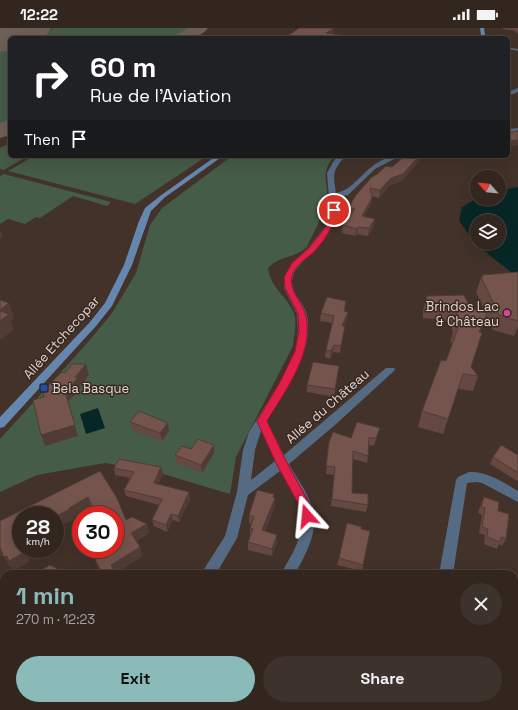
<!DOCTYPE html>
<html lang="en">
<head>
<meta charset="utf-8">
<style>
  :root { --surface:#32261f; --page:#3d322c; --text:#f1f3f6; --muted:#a8a5a4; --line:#4d433d; --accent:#8bbbb9 }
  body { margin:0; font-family:"Space Grotesk",sans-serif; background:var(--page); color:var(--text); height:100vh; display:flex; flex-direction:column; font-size:15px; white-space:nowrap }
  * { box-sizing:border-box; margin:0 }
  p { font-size:13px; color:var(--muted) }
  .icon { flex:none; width:22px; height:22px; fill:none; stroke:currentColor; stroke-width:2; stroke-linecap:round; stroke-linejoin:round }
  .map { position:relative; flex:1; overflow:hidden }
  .sheet { position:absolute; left:0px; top:542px; width:518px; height:140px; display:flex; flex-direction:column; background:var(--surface); border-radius:12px 12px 0 0; box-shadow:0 4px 16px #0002,0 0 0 1px var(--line) }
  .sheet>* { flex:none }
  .top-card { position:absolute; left:8px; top:8px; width:502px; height:122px; border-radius:6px; box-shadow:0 4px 16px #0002,0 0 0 1px var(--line); background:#202124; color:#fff; overflow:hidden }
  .needle { width:26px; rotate:297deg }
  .fabs { position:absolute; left:470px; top:142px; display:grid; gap:8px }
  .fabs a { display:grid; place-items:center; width:36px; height:36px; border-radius:50%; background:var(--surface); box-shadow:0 4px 16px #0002,0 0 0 1px var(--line); font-size:20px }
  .speed { position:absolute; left:12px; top:478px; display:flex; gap:8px; font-size:20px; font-weight:700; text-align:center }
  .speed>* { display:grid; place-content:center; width:52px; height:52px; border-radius:50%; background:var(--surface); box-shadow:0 4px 16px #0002,0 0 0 1px var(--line); line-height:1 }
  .speed small { font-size:10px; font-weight:400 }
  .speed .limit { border:6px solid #d22; background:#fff; color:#111 }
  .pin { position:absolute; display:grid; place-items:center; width:34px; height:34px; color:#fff; margin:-17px; border:2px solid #fff; border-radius:50%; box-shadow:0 1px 4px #0007 }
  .me { position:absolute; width:44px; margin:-22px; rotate:342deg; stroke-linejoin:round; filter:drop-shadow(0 0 3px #0008) }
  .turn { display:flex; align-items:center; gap:14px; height:84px; padding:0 16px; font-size:18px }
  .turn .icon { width:52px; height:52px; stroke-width:2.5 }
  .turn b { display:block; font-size:28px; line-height:34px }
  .then { display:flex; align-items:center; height:38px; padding:0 16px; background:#0003; gap:8px; font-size:15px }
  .round { display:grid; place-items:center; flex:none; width:42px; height:42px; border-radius:21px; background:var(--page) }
  .overview { display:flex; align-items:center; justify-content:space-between; height:68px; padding:0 16px }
  h1 { font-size:24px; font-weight:800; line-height:30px; color:var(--accent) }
  .action { display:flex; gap:8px; margin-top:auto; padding:8px 16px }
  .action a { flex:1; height:46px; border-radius:24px; background:var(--accent); color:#111; font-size:16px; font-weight:800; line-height:46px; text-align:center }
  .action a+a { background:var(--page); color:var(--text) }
  .status { display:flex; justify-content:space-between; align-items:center; height:28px; padding:0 20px; background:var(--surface); direction:ltr }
  .status svg { height:11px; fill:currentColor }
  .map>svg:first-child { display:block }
</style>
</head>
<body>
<div class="status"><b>12:22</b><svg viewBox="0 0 49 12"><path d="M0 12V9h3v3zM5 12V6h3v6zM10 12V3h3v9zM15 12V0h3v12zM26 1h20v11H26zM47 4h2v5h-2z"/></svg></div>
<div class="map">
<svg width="518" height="682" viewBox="0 0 518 682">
  <rect width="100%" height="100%" fill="#423229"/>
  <g fill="#455c48">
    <path d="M54,0H197L178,10H28Z"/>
    <path d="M10,17V96L0,101V21Z"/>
    <path d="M10,115V128H28L4,142L0,141V120Z"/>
    <path d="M34,128H207L135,176L8,143Z"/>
    <path d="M232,128H334C319,148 329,152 327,173C326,181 311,210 307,219C296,230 278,228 268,240C271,261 285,266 293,283C298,293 294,307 293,318L236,429L230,466L153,443L105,435L37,447L0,464V411L89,313L112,285L136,245L150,197L162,180Z"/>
    <path d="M4,146L111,174L107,178L73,168L40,190L36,189L25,196L8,191L0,196V148Z"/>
  </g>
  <g fill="#072727" fill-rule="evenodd">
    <path d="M518,159V249C494,231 475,218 459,192L462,179L477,170L499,171V163ZM477,193H499V215H477Z"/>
    <path d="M98,380L105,400L86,406L80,386Z"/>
  </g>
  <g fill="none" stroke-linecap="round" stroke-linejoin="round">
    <g fill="#6e5f58" fill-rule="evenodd">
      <path d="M189,0H208C201,11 185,10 173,10L176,7Z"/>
      <path d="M10,92V107L0,110V95Z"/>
    </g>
    <path fill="#6e5f58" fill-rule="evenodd" d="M0,0H51L46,8L40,10H10V22L0,24Z"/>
    <g fill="#556b84" fill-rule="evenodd">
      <path d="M508,19L518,21V23L508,21Z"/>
      <path d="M518,60V64L508,68V64Z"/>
      <path d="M518,100V104L508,105V101Z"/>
      <path d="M338,128H345C332,144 333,145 336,165C358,162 368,128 400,128L375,141L348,167L336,170C339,194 327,211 310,227C303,234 295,240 293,248C288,263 304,274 307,287C314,325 286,362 267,393L284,427L386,340H394L395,342L335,397L289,436C296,449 306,462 311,476C321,500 306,526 295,546H281C285,537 292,528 296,518C309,485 296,471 280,443L248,467L237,510L216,546H201L225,508L237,464L243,422L249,404L280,354L295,323L298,303L297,286L284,260V249L292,235L309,219L325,199L330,182L327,145L333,134ZM261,403L275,433L251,452L255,422Z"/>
      <path d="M469,444C487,443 503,454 518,463V474L482,455L476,454L467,455L453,546H439L456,452L458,449Z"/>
      <rect x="0" y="655" width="4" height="16"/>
      <rect x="241" y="678" width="16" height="4"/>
      <rect x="415" y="678" width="16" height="4"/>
    </g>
    <g fill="#6587af" fill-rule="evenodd">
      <path d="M480,0H484L485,7L483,10H479L481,7Z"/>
      <path d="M216,128H223L164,170L151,183L132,237L112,278L96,298L4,399L0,400V389L90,294L105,275L124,237L139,193L145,180L160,168Z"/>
    </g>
  </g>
  <g fill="#644841">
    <path d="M503,0H518V6L515,3L503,1Z"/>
    <path d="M372,149L402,153L390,157L379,170L371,168L372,170L371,177L364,188L375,191L374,198L368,208L357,206L355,208L342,205L343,197L350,187H349L350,177Z"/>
    <path d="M518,244V299L514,308L493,302L486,287L480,304L471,339L478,348L473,363L458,361L443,406L418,399L422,383L446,333L453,315L450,314L453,304L448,292L423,290V283L427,268L486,285L476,264L482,247Z"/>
    <path d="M346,273L345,283L347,291L344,298L340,325L333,324L330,331L325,329L326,322L332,295L320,293L321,285Z"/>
    <path d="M339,338L334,369L307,364V357Z"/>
    <path d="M130,394L169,403L162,413L132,402Z"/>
    <path d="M378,407L374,417L369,418L368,428L367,435L353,431L352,465L368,477L366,484L331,478L334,447L326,446L329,414Z"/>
    <path d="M191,421L214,425L202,445L176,435L175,427Z"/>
    <path d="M518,427V452L517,453L490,436L493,429Z"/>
    <path d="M161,439L163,446L158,456L189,464L190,471L179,494L173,492L167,504L154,498L152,492L159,477L126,468L124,462L130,450L115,447L114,440Z"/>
    <path d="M100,443L126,492L147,496L149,505L136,513L140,519L142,528L116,545V546H102L99,541L95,532L103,528L100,521H115V487H95L91,479L73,489L74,491L55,500V487H21V521H27L30,528L28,529L30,533L14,542L11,538L10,539L3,527L0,528V493Z"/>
    <path d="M274,466V470H275V478L265,503L277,514L272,528L248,522V514L250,507V500L252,496L249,495V487Z"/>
    <path d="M484,469L498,483L506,511L502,518L499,516L497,521L484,516L485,507L479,505L482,487L478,485L481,476Z"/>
    <path d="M362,501L370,503L362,543L337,537L339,530Z"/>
  </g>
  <g fill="#513b35">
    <path d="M334,0L333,9L326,5Z"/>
    <path d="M518,112V117L508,119V113Z"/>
    <path d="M419,128H424L402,153L390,157L379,170L380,162L391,150Z"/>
    <path d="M372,170L371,177L361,195L362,188Z"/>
    <path d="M375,191L374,198L368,208L369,200Z"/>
    <path d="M358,199L357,206L355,208L356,201Z"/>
    <path d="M0,201L3,208L0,210Z"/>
    <path d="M9,275L14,290L11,293L14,301L1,312L0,308V282Z"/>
    <path d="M348,284L347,291L341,305L342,298Z"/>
    <path d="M487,285L482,300L474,319L479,304Z"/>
    <path d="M334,317L333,324L330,331L331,323Z"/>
    <path d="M86,336L89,347L80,358L81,360L68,374L78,408L45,418L41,407L65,364Z"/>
    <path d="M168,395L169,403L162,413L160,405Z"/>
    <path d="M380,400L378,407L374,417L376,410Z"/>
    <path d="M214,417V425L202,445L201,437Z"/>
    <path d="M161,439L163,446L155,462L154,455Z"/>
    <path d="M189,464L190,471L179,494L178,488Z"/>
    <path d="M274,466V474L275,470V478L262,509V502Z"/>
    <path d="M88,469L91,479L73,489L74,491L55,500V489L69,480Z"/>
    <path d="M98,479L100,487H96L94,481Z"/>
    <path d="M171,486L173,492L167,504L166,497Z"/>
    <path d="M147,496L149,505L133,514L131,505Z"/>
    <path d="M277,507V514L272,528V521Z"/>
    <path d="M0,519L4,526L0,528Z"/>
    <path d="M140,519L142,528L114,546L111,537Z"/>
    <path d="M23,521H27L30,528L28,529L30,533L14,542L11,538L10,539L4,529Z"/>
  </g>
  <g fill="#74544c" stroke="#513b35">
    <path d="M299,0H334L326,5L362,10H285Z"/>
    <path d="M518,103V112L508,113V105Z"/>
    <path d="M407,128H419L403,146L391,150L380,162L370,160L372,170L362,188L375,191L369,200L358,199L356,201L343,197L355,181L350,180L351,177H350L356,167L372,149L376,147L386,138L392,139L401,131Z"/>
    <path d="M518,244V293L499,287L481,249H483L482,247Z"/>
    <path d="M464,267L470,280L487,285L479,304L482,305L471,339L478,348L463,346L448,391L422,383L441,332L446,333L458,300L455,299L458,289L453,277L426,275L427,268Z"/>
    <path d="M327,269L346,273L344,283L348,284L342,298H345L341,318L334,317L331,323L326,322L334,288L321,285Z"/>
    <path d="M0,272L9,275L0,282Z"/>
    <path d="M0,283L9,286L0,293Z"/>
    <path d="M313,334L339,338L335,361L307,357Z"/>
    <path d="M72,336H86L75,349L78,350L65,364L75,397L41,407L33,372L44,369L43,362L62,344L65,345Z"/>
    <path d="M139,383L168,395L160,405L130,394Z"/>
    <path d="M357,394L380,400L376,410H369L368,428L353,423L352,465L368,466V477L332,471L335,439L326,438L329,414L333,404L351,410Z"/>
    <path d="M198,411L214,417L201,437L175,427L182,418L191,421Z"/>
    <path d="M501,417L518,427V445L493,429Z"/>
    <path d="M119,431L161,439L154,455L189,464L178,488L171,486L166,497L152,492L162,471L124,462L134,444L114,440Z"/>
    <path d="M100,443L117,470L126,492L132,489L147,496L131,505L140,519L111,537L116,546H103L95,532L105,526L101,521H115V487H103L98,479L94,481L88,469L69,480L70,481L55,489V487H21V506H20L21,509V521H23L25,524L9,533L7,528L4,529L0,519V493Z"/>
    <path d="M257,462L274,466L273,469L275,470L262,502L277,507L272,521L248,514L253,501L250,500L254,489L249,487Z"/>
    <path d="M484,469L499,474L498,483L509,486L506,511L501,509L500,514L487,509L488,501L482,499L485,480L481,479Z"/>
    <path d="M347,495L362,499L361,501L370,503L363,537L339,530Z"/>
    <path d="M50,537L67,546H34Z"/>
    <path d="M48,678H50L52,682H43Z"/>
    <path d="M283,678H327L326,682H282Z"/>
  </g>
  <path fill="#e11d48" stroke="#92132f" d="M331,180L337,182C333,198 326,211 314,224C306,231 295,237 292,248C288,262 303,275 306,288C314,325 285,363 267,393L286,433L311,478L312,488L311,491L307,493L303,491L300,479L276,435L257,393L280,354L295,323L299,303L298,286L285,260L284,249L292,235L309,220L326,199Z"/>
  <circle fill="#d1479c" stroke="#38281f" stroke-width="1.5" cx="507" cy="285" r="4"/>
  <rect fill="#1a4fb4" stroke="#38281f" stroke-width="1.5" x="40" y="356" width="8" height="8" rx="2"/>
  <g text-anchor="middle" stroke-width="3" stroke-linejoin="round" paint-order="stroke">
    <g font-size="13" fill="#e0d5d0" stroke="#38281f" text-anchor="end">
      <text x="499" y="283">Brindos Lac<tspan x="499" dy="15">&amp; Château</tspan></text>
      <text x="52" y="365" text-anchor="start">Bela Basque</text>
    </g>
    <g font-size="13" fill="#e0d5d0" stroke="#38281f">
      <text transform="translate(61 309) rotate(-48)" y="5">Allée Etchecopar</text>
      <text transform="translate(327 378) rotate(-41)" y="5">Allée du Château</text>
    </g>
  </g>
</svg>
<div class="fabs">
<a><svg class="needle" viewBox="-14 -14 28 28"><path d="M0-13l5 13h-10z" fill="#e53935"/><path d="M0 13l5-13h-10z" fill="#a8a5a4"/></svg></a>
<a><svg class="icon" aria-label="layers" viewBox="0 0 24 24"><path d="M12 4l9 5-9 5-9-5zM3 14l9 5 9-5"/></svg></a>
</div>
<div class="speed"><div>28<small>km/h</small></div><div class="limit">30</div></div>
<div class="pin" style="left:334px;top:182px;background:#d93025"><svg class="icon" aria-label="arrive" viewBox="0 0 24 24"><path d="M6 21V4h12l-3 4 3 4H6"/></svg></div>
<svg class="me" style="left:307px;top:488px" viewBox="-20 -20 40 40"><path d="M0-17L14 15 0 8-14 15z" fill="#e11d48" stroke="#fff" stroke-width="4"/></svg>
<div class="top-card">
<div class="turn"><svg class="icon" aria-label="right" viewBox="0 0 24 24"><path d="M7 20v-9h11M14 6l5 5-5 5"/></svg><div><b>60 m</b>Rue de l'Aviation</div></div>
<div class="then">Then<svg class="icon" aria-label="arrive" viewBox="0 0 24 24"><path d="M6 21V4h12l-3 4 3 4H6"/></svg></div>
</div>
<section class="sheet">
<div class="overview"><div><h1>1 min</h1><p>270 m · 12:23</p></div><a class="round"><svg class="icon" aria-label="close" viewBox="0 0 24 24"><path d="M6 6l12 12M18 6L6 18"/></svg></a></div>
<div class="action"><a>Exit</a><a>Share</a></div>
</section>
</div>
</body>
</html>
